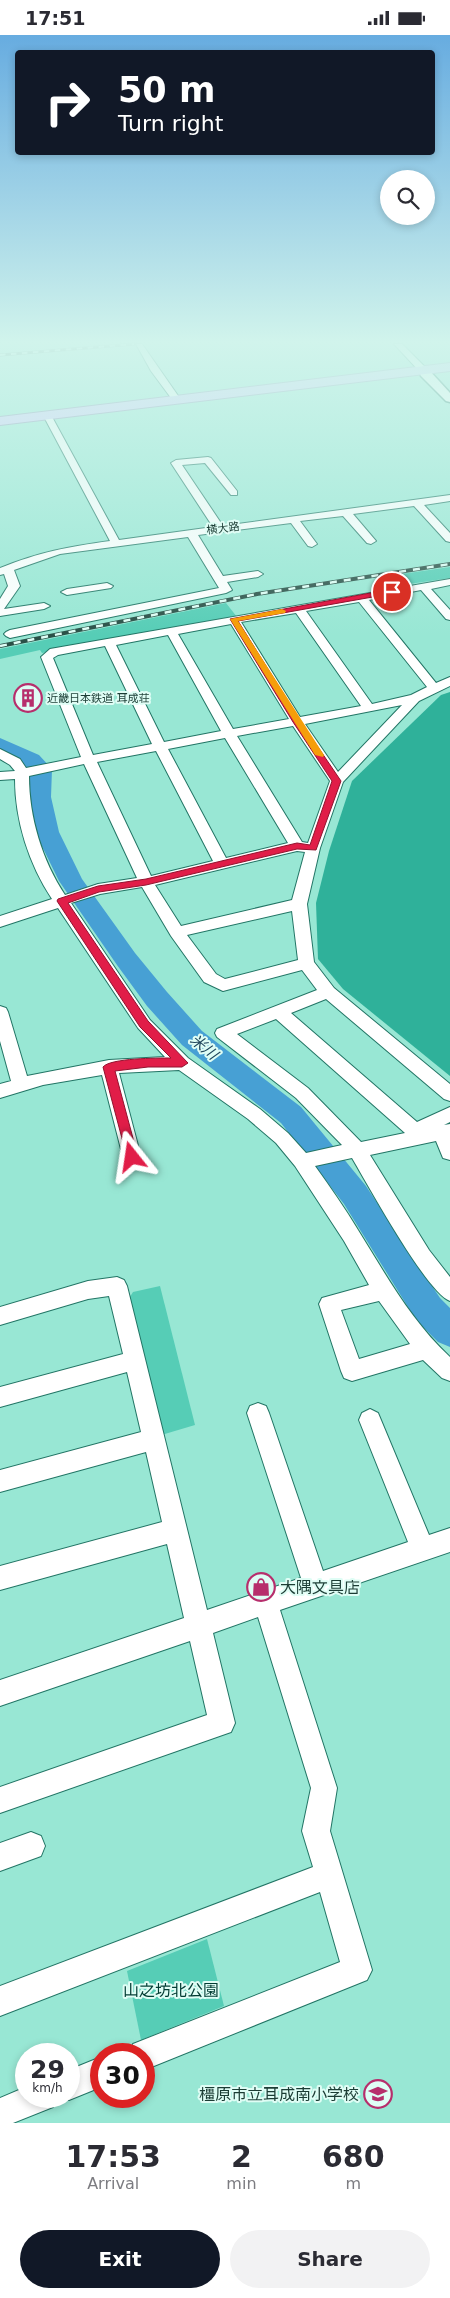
<!DOCTYPE html>
<html lang="en">
<head>
<meta charset="utf-8">
<style>
  :root { --surface:#fff; --page:#f2f2f3; --text:#2b2b33; --muted:#7c7c81; --accent:#111827 }
  body { margin:0; font-family:"DejaVu Sans","Noto Sans JP",sans-serif; background:var(--page); color:var(--text); height:100vh; display:flex; flex-direction:column; font-size:19px; white-space:nowrap }
  * { box-sizing:border-box; margin:0 }
  p { font-size:16px; color:var(--muted) }
  .icon { flex:none; width:28px; height:28px; fill:none; stroke:currentColor; stroke-width:2; stroke-linecap:round; stroke-linejoin:round }
  .map { position:relative; height:2088px; overflow:hidden }
  .drawer { display:flex; flex-direction:column; background:var(--surface); flex:1 }
  .drawer>* { flex:none }
  .banner { position:absolute; left:15px; top:15px; width:420px; height:105px; border-radius:5px; box-shadow:0 2px 8px #0003; background:#111827; color:#fff; overflow:hidden }
  .controls { position:absolute; left:380px; top:135px; display:grid; gap:10px }
  .controls a { display:grid; place-items:center; width:55px; height:55px; border-radius:50%; background:var(--surface); box-shadow:0 2px 8px #0003; font-size:25px }
  .speed { position:absolute; left:15px; top:2008px; display:flex; gap:10px; font-size:25px; font-weight:700; text-align:center }
  .speed>* { display:grid; place-content:center; width:65px; height:65px; border-radius:50%; background:var(--surface); box-shadow:0 2px 8px #0003; line-height:1 }
  .speed small { font-size:12px; font-weight:400 }
  .speed .limit { border:8px solid #d22; background:#fff; color:#111 }
  .pin { position:absolute; display:grid; place-items:center; width:42px; height:42px; color:#fff; margin:-21px; border:2px solid #fff; border-radius:50%; box-shadow:0 1px 5px #0007 }
  .me { position:absolute; width:55px; margin:-28px; rotate:345deg; stroke-linejoin:round; filter:drop-shadow(0 0 4px #0008) }
  .turn { display:flex; align-items:center; gap:18px; height:105px; padding:0 20px; font-size:22px }
  .turn .icon { width:65px; height:65px; stroke-width:2.5 }
  .turn b { display:block; font-size:35px; line-height:42px }
  .eta { display:flex; justify-content:space-evenly; align-items:center; height:85px; text-align:center }
  .eta b { font-size:30px; font-weight:600; line-height:35px }
  .cta { display:flex; gap:10px; margin-top:auto; padding:10px 20px }
  .cta a { flex:1; height:58px; border-radius:30px; background:var(--accent); color:#fff; font-size:20px; font-weight:600; line-height:58px; text-align:center }
  .cta a+a { background:var(--page); color:var(--text) }
  .status { display:flex; justify-content:space-between; align-items:center; height:35px; padding:0 25px; background:var(--surface); direction:ltr }
  .status svg { height:14px; fill:currentColor }
  .map>svg:first-child { display:block }
</style>
</head>
<body>
<div class="status"><b>17:51</b><svg viewBox="0 0 49 12"><path d="M0 12V9h3v3zM5 12V6h3v6zM10 12V3h3v9zM15 12V0h3v12zM26 1h20v11H26zM47 4h2v5h-2z"/></svg></div>
<div class="map">
<svg width="450" height="2088" viewBox="0 0 450 2088">
  <rect width="100%" height="100%" fill="#98e7d4"/>
  <g fill="#56cdb6">
    <path d="M450,532V543L389,552L381,542Z"/>
    <path d="M226,568L237,582L42,618L40,615L0,624V614Z"/>
    <path d="M160,1251L195,1390L158,1401L126,1268L133,1257Z"/>
    <path d="M207,1904L224,1971L141,2005L127,1936Z"/>
  </g>
  <path fill="#2fb19a" d="M450,657V1041L343,954L318,924L316,868L329,816L352,746L441,660Z"/>
  <g fill="none" stroke-linecap="round" stroke-linejoin="round">
    <path fill="#47a0d4" fill-rule="evenodd" d="M0,703L39,720L52,734L51,762L59,797L82,844L135,918L167,957L202,996L301,1072L366,1151L440,1263L450,1273V1312L438,1307L416,1285L344,1169L281,1088L182,1010L147,971L117,930L59,846L35,797L29,762L30,736L23,730L0,718Z"/>
    <defs>
      <g id="minor">
        <path d="M136,309H142L181,365L180,367H174L151,336Z"/>
        <path d="M394,309H402L427,334V338H421Z"/>
        <path d="M47,377L51,380L119,505L213,492L171,428L176,425L208,422L211,423L237,456V460H231L205,428L182,430L223,491L450,460V466L424,470L450,498V507L446,506L414,471L353,479L376,506L371,509L367,508L343,481L300,486L317,509L312,512L308,511L291,488L198,500L223,541L258,536L263,539L258,542L227,547L232,555L226,558L10,603L6,601L4,599L6,597L10,595L219,553L188,502L60,519L14,535L20,551L4,574L44,568L50,571L44,574L0,581V564L8,551L4,539L0,540V533C40,517 67,512 110,506L43,380Z"/>
        <path d="M450,544V550L431,554L450,575V585L446,584L421,555L369,565L436,648L450,642V651L419,666L343,747L320,813L307,869L314,927L334,953L450,1049V1066L444,1064L326,964L291,978L417,1087L450,1072V1087L444,1090L450,1089V1125L443,1123L436,1106L370,1120L429,1215L450,1242V1266C427,1258 368,1150 352,1123L315,1131C330,1152 345,1173 358,1195C386,1240 411,1286 450,1322V1346L442,1343L423,1325L352,1346L344,1343L341,1336L319,1269L322,1263L369,1250L344,1206L295,1131L276,1108L248,1084L179,1035L119,1038L141,1122L139,1127L132,1130L125,1127L123,1122L102,1040L43,1050L0,1063V1049L11,1046L0,1006V971L6,973L8,977L27,1041L109,1025L165,1022L138,993L58,873L0,892V881L52,864C29,829 15,786 15,744L0,745V737L15,736L10,730L0,724V714L20,724L26,733L81,722L41,622L50,614ZM359,567L427,652L411,660L372,669L306,576ZM296,578L361,671L300,682L241,587ZM231,589L289,684L233,694L178,599ZM168,600L221,696L164,707L116,610ZM105,611L152,709L93,720L53,623L58,620ZM402,670L338,737L305,689ZM293,691L330,746L308,808L302,807L237,701ZM225,703L288,808L226,823L168,714ZM156,716L213,826L151,841L97,727ZM84,729L137,843L98,849L65,860C42,825 29,782 29,741ZM297,816L305,817L292,865L181,891L155,850ZM142,852L171,901L204,947L223,956L302,935L317,955L217,994L215,998L217,1002L296,1063L342,1110L306,1118L288,1098L260,1074L188,1023L150,985L71,868L100,859ZM292,876L298,925L225,944L216,939L187,900ZM276,984L405,1098L361,1107L308,1053L237,999ZM379,1266L410,1309L359,1324L341,1275Z"/>
        <path d="M107,548L113,551L111,553L67,560L61,557L67,554Z"/>
        <path d="M117,1242L124,1245L127,1251L207,1575L301,1543L247,1378L250,1371L258,1368L266,1371L269,1378L323,1536L408,1507L359,1385L362,1378L370,1374L378,1378L429,1500L450,1493V1517L280,1575L337,1753L330,1796L372,1935L367,1945L144,2035V2019H129L133,2009L340,1927L320,1857L0,1981V1951L313,1832L302,1796L311,1753L258,1582L213,1598L235,1688L231,1697L0,1778V1752L207,1680L190,1606L0,1671V1645L184,1583L167,1509L0,1555V1531L162,1487L146,1417L0,1457V1435L141,1397L127,1337L0,1372V1352L123,1319L109,1261L88,1264L0,1290V1272L88,1246Z"/>
        <path d="M31,1797L41,1801L45,1811L41,1821L0,1836V1808Z"/>
        <path d="M101,2022V2052L69,2065L59,2061H69V2035Z"/>
        <path d="M26,2052V2061H57L53,2072L13,2088H0V2063Z"/>
      </g>
      <path id="tertiary" d="M424,333L428,334L450,358V367L446,366L421,341L419,336Z"/>
      <path id="trunk" d="M450,328V336L0,390V382Z"/>
    </defs>
    <use href="#minor" stroke="#227565" stroke-width="2"/>
    <use href="#tertiary" stroke="#227565" stroke-width="3"/>
    <use href="#trunk" stroke="#908fb8" stroke-width="2"/>
    <use href="#minor" fill="#fff" fill-rule="evenodd"/>
    <use href="#tertiary" fill="#fff" fill-rule="evenodd"/>
    <use href="#trunk" fill="#d8c8ff" fill-rule="evenodd"/>
    <defs>
      <path id="rail-far1" d="M0,320L134,309"/>
      <path id="rail" d="M0,611L257,559L450,529"/>
    </defs>
    <use href="#rail-far1" stroke="#2a5047" stroke-width="3"/>
    <use href="#rail" stroke="#2a5047" stroke-width="4"/>
    <use href="#rail-far1" stroke="#dffdf5" stroke-width="2" stroke-dasharray="5.5" stroke-linecap="butt"/>
    <use href="#rail" stroke="#dffdf5" stroke-width="2.5" stroke-dasharray="7" stroke-linecap="butt"/>
  </g>
  <linearGradient id="sky" x2="0" y2="1"><stop stop-color="#67ace0"/><stop offset="0.51" stop-color="#d1f4ec"/><stop offset="1" stop-color="#d1f4ec" stop-opacity="0"/></linearGradient>
  <rect width="450" height="601" fill="url(#sky)"/>
  <path fill="#e11d48" stroke="#92132f" d="M392,554L395,555V558L238,586L301,687L341,746L316,815L297,814L146,850L99,857L68,868L148,986L188,1028L182,1032H148L115,1036L138,1122L137,1126H128L103,1032C110,1023 158,1023 171,1023L140,992L57,866L58,864L98,851L146,844L297,808L310,810L332,746L293,687L230,584Z"/>
  <path fill="#f59e0b" d="M282,574L286,576L285,578L238,586L324,720L323,722L315,720L230,584Z"/>
  <defs>
    <symbol id="building-ring" viewBox="-11 -11 22 22"><circle r="9.5" fill="#dffdf5" stroke="#b72e6c" stroke-width="1.5"/><path d="M-4-6H4V6H1V3H-1V6H-4ZM-2.5-4.3h1.7v1.8h-1.7ZM.8-4.3h1.7v1.8H.8ZM-2.5-1h1.7V.8h-1.7ZM.8-1h1.7V.8H.8Z" fill="#b72e6c"/></symbol>
    <symbol id="shop-ring" viewBox="-11 -11 22 22"><circle r="9.5" fill="#dffdf5" stroke="#b72e6c" stroke-width="1.5"/><path d="M-5-2.5h2.3a2.7 3.5 0 0 1 5.4 0H5L5.5 6h-11ZM-1.5-2.5h3a1.5 2.3 0 0 0-3 0Z" fill="#b72e6c"/></symbol>
    <symbol id="school-ring" viewBox="-11 -11 22 22"><circle r="9.5" fill="#dffdf5" stroke="#b72e6c" stroke-width="1.5"/><path d="M0-5L7-2L0 1L-7-2ZM-4 1L0 2.5L4 1V4Q0 6-4 4Z" fill="#b72e6c"/></symbol>
  </defs>
  <g fill-rule="evenodd">
    <use href="#building-ring" x="12" y="647" width="32" height="32"/>
    <use href="#shop-ring" x="245" y="1536" width="32" height="32"/>
    <use href="#school-ring" x="362" y="2043" width="32" height="32"/>
  </g>
  <g text-anchor="middle" stroke-width="4" stroke-linejoin="round" paint-order="stroke">
    <g font-size="11" fill="#1b3c34" stroke="#dffdf5">
      <text transform="translate(223 493) rotate(-7)" y="4">横大路</text>
    </g>
    <g font-size="11" fill="#1b3c34" stroke="#dffdf5" text-anchor="start">
      <text x="47" y="667">近畿日本鉄道 耳成荘</text>
    </g>
    <g font-size="15" font-style="italic" fill="#1f455b" stroke="#dffdf5">
      <text transform="translate(204 1012) rotate(40)" y="5">米川</text>
    </g>
    <g font-size="16" fill="#1b3c34" stroke="#dffdf5" text-anchor="start">
      <text x="280" y="1558">大隅文具店</text>
      <text x="359" y="2065" text-anchor="end">橿原市立耳成南小学校</text>
    </g>
    <g font-size="16" fill="#023c33" stroke="#dffdf5">
      <text x="171" y="1961">山之坊北公園</text>
    </g>
  </g>
</svg>
<div class="controls">
<a><svg class="icon" aria-label="search" viewBox="0 0 24 24"><circle cx="10" cy="10" r="6"/><path d="M15 15l6 6"/></svg></a>
</div>
<div class="speed"><div>29<small>km/h</small></div><div class="limit">30</div></div>
<div class="pin" style="left:392px;top:557px;background:#d93025"><svg class="icon" aria-label="arrive" viewBox="0 0 24 24"><path d="M6 21V4h12l-3 4 3 4H6"/></svg></div>
<svg class="me" style="left:132px;top:1122px" viewBox="-20 -20 40 40"><path d="M0-17L14 15 0 8-14 15z" fill="#e11d48" stroke="#fff" stroke-width="4"/></svg>
<div class="banner">
<div class="turn"><svg class="icon" aria-label="right" viewBox="0 0 24 24"><path d="M7 20v-9h11M14 6l5 5-5 5"/></svg><div><b>50 m</b>Turn right</div></div>
</div>
</div>
<section class="drawer">
<div class="eta">
<div><b>17:53</b><p>Arrival</p></div>
<div><b>2</b><p>min</p></div>
<div><b>680</b><p>m</p></div>
</div>
<div class="cta"><a>Exit</a><a>Share</a></div>
</section>
</body>
</html>
